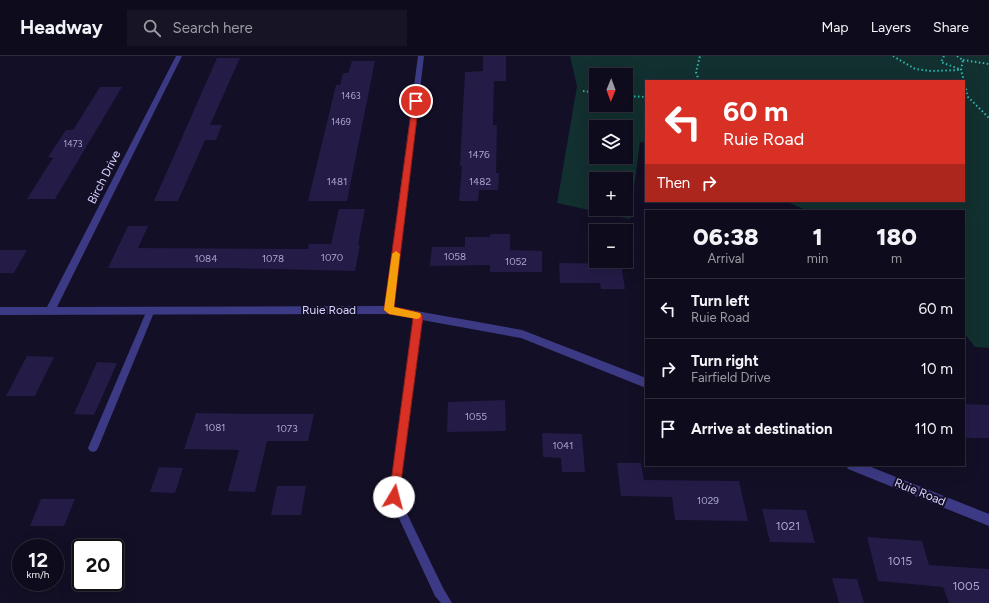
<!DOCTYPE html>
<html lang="en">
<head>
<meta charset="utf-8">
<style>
  :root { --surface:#0e0b1c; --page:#171425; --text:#f1f3f6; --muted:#9b9ba3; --line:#2e2b3b }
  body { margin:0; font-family:Figtree,sans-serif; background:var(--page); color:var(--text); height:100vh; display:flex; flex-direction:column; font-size:15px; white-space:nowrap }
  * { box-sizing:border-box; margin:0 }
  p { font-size:13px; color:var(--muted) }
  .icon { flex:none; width:22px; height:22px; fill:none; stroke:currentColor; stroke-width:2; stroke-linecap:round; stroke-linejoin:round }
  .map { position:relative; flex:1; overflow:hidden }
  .side { position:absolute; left:645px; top:154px; width:320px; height:256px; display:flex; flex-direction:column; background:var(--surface); border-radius:0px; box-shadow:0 4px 16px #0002,0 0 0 1px var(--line) }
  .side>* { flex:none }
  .guide { position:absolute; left:645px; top:24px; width:320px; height:122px; border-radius:0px; box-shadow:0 4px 16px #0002,0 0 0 1px var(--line); background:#d93025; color:#fff; overflow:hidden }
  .needle { width:26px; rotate:181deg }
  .buttons { position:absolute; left:589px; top:12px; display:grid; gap:8px }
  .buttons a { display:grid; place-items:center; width:44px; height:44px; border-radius:0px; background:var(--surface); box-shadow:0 4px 16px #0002,0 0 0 1px var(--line); font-size:20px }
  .speed { position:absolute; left:12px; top:483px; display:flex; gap:8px; font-size:20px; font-weight:700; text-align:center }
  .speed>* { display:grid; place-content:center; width:52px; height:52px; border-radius:50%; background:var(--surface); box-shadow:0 4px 16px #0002,0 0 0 1px var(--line); line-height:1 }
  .speed small { font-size:10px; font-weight:400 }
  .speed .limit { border:2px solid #111; border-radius:6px; background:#fff; color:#111 }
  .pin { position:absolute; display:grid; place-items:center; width:34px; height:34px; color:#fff; margin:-17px; border:2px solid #fff; border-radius:50%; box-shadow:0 1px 4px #0007 }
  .me { position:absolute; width:44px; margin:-22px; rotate:8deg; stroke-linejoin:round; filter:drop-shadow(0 0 3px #0008) }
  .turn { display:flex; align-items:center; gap:14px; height:84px; padding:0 12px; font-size:18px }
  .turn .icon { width:52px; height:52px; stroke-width:2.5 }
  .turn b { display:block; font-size:28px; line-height:34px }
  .then { display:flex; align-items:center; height:38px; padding:0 12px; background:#0003; gap:8px; font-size:15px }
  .eta { display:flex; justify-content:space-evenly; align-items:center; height:68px; text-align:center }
  .eta b { font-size:24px; font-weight:800; line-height:28px }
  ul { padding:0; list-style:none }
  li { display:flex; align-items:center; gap:12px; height:60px; padding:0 12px; border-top:1px solid var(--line) }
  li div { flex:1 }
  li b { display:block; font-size:15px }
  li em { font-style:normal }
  header { display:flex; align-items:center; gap:24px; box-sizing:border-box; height:56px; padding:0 20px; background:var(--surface); border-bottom:1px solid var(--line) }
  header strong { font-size:19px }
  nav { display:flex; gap:22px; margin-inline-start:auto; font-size:14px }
  .search { width:280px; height:36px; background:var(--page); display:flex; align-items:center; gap:10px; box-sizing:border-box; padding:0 14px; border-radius:0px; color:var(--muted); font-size:15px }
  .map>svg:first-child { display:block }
</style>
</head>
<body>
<header>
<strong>Headway</strong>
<div class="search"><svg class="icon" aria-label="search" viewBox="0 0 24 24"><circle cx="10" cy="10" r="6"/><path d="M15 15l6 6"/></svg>Search here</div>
<nav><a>Map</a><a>Layers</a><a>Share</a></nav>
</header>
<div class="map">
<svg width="989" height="547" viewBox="0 0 989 547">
  <rect width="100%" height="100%" fill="#130f26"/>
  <path fill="#12302f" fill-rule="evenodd" d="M570,0H989V292L975,291L964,277V155H808L785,145H964V25H646V87L640,86L630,163L557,147L577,30ZM596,19H626V49H596ZM596,71H626V101H596ZM596,123H626V153H596Z"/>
  <g fill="#241b47">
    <path d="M483,0H506V25H494L493,69H497L496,117H499L498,134H479L478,145H459L462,110H460L465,16L483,15Z"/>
    <path d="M217,2H240L210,69H222L216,84H205L178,145H154Z"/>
    <path d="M352,5H375L347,145H308L336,29H340L343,17H348Z"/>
    <path d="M100,31H122L55,143H27L53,102L48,101L66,74H73Z"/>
    <path d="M339,153H365L358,189H360L355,215L228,212H108L128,170H148L138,192L308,193L309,188H331Z"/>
    <path d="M490,178H510V194L542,195V216H490V209L430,210L432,191H465V181H490Z"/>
    <path d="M0,194H27L14,217H0Z"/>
    <path d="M559,207L621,208L625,233H601L600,227H560Z"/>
    <path d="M27,300L54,301L35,340H6Z"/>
    <path d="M97,306L117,307L94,359L74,358Z"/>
    <path d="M505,344L506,375L447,376L448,346Z"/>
    <path d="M964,348L989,349V382H964Z"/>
    <path d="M196,357L260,358H314L308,385H267L255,436L228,435L239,394L184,393Z"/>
    <path d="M542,377L582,378L585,416H562L561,402L543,401Z"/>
    <path d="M617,407H641L644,424L739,425L748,465L675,464L672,441L621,440Z"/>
    <path d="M159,411L183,412L175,437L150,436Z"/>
    <path d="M277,430H306L301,459H271Z"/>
    <path d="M41,443H75L64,470H30Z"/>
    <path d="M762,453L806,454L815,487L770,486Z"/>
    <path d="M867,481L922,485L929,509L989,513V547H949L943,531L878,525Z"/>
    <path d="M832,522L857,523L864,547H839Z"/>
  </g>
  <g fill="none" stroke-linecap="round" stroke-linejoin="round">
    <g stroke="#2fb8b0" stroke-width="2" stroke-dasharray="1.5 2.5" stroke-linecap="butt">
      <path d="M893,0L915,13L931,15L961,14"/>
      <path d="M944,0L941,6L959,13"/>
      <path d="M957,0L963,4L961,14L964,25"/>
      <path d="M963,4L989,8"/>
      <path d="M699,25L696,16L700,0"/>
      <path d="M964,25L968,41L989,62"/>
      <path d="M583,35L596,37"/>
      <path d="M626,40L646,41"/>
    </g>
    <g fill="#3d3a85" fill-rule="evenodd">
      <path d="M151,251L154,252L155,254L98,392L96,395L93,396L90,395L88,392L147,254L148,252Z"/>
      <path d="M418,257L421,258L422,260L399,441L443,532L452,547H441L435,540L389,441L414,260L415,258Z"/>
    </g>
    <g fill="#3d3a85" fill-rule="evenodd">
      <path d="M176,0H182L57,251L385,250L418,0H424L394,251L522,274L646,322V332L521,282L389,258L0,259V251H47Z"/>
      <path d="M846,409H866L989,458V470L848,413Z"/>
    </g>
  </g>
  <path fill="#d93025" stroke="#8d1f18" d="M413,43H418L419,45L394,251L418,256L423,260L399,441L398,445L394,447L390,445L389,441L413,262L389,258L384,254Z"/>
  <path fill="#f59e0b" d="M396,195L400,198L394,251L420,257L421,259L420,262L417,263L389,258L384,254L392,198Z"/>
  <g text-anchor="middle" stroke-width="4" stroke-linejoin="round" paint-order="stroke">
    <g font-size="9" fill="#aca6d1">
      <text x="351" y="43">1463</text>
      <text x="341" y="69">1469</text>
      <text x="73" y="91">1473</text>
    </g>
    <g font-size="10" fill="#aca6d1">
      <text x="479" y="102">1476</text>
      <text x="337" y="129">1481</text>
      <text x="480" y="129">1482</text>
      <text x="455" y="204">1058</text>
      <text x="332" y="205">1070</text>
      <text x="206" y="206">1084</text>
      <text x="273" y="206">1078</text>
      <text x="516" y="209">1052</text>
      <text x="476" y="364">1055</text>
      <text x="215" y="375">1081</text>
      <text x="287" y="376">1073</text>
      <text x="563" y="393">1041</text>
      <text x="708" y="448">1029</text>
    </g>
    <g font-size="12" fill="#d9d4ff" stroke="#130f26">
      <text transform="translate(104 121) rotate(-63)" y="4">Birch Drive</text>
      <text x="329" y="258">Ruie Road</text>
      <text transform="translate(920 436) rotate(22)" y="4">Ruie Road</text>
    </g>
    <g font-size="12" fill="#aca6d1">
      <text x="788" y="474">1021</text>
      <text x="900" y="509">1015</text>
      <text x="966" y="534">1005</text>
    </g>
  </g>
</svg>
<div class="buttons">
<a><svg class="needle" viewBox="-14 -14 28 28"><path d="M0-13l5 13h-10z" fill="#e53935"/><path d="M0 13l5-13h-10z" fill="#9b9ba3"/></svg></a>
<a><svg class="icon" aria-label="layers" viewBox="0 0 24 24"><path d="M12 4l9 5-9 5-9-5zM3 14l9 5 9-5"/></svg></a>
<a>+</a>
<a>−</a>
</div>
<div class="speed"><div>12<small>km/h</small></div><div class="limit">20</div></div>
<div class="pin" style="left:416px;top:45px;background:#d93025"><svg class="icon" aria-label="arrive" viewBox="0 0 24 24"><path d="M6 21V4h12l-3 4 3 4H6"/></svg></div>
<svg class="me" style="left:394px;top:441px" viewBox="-20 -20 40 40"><circle r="19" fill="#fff"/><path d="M0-13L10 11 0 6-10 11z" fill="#d93025"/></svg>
<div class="guide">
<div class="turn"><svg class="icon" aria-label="left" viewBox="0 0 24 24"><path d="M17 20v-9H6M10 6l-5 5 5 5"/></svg><div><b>60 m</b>Ruie Road</div></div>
<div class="then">Then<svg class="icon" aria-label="right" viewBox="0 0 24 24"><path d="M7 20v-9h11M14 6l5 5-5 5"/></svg></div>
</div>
<section class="side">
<div class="eta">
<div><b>06:38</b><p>Arrival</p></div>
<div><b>1</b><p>min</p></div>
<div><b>180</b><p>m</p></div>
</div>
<ul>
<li><svg class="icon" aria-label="left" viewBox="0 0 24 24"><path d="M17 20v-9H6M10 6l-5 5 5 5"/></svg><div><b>Turn left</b><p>Ruie Road</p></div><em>60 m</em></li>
<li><svg class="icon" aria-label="right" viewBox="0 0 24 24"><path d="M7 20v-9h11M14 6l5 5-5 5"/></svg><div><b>Turn right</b><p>Fairfield Drive</p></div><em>10 m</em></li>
<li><svg class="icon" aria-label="arrive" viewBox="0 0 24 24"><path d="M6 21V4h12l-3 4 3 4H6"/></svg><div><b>Arrive at destination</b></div><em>110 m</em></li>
</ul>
</section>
</div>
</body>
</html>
